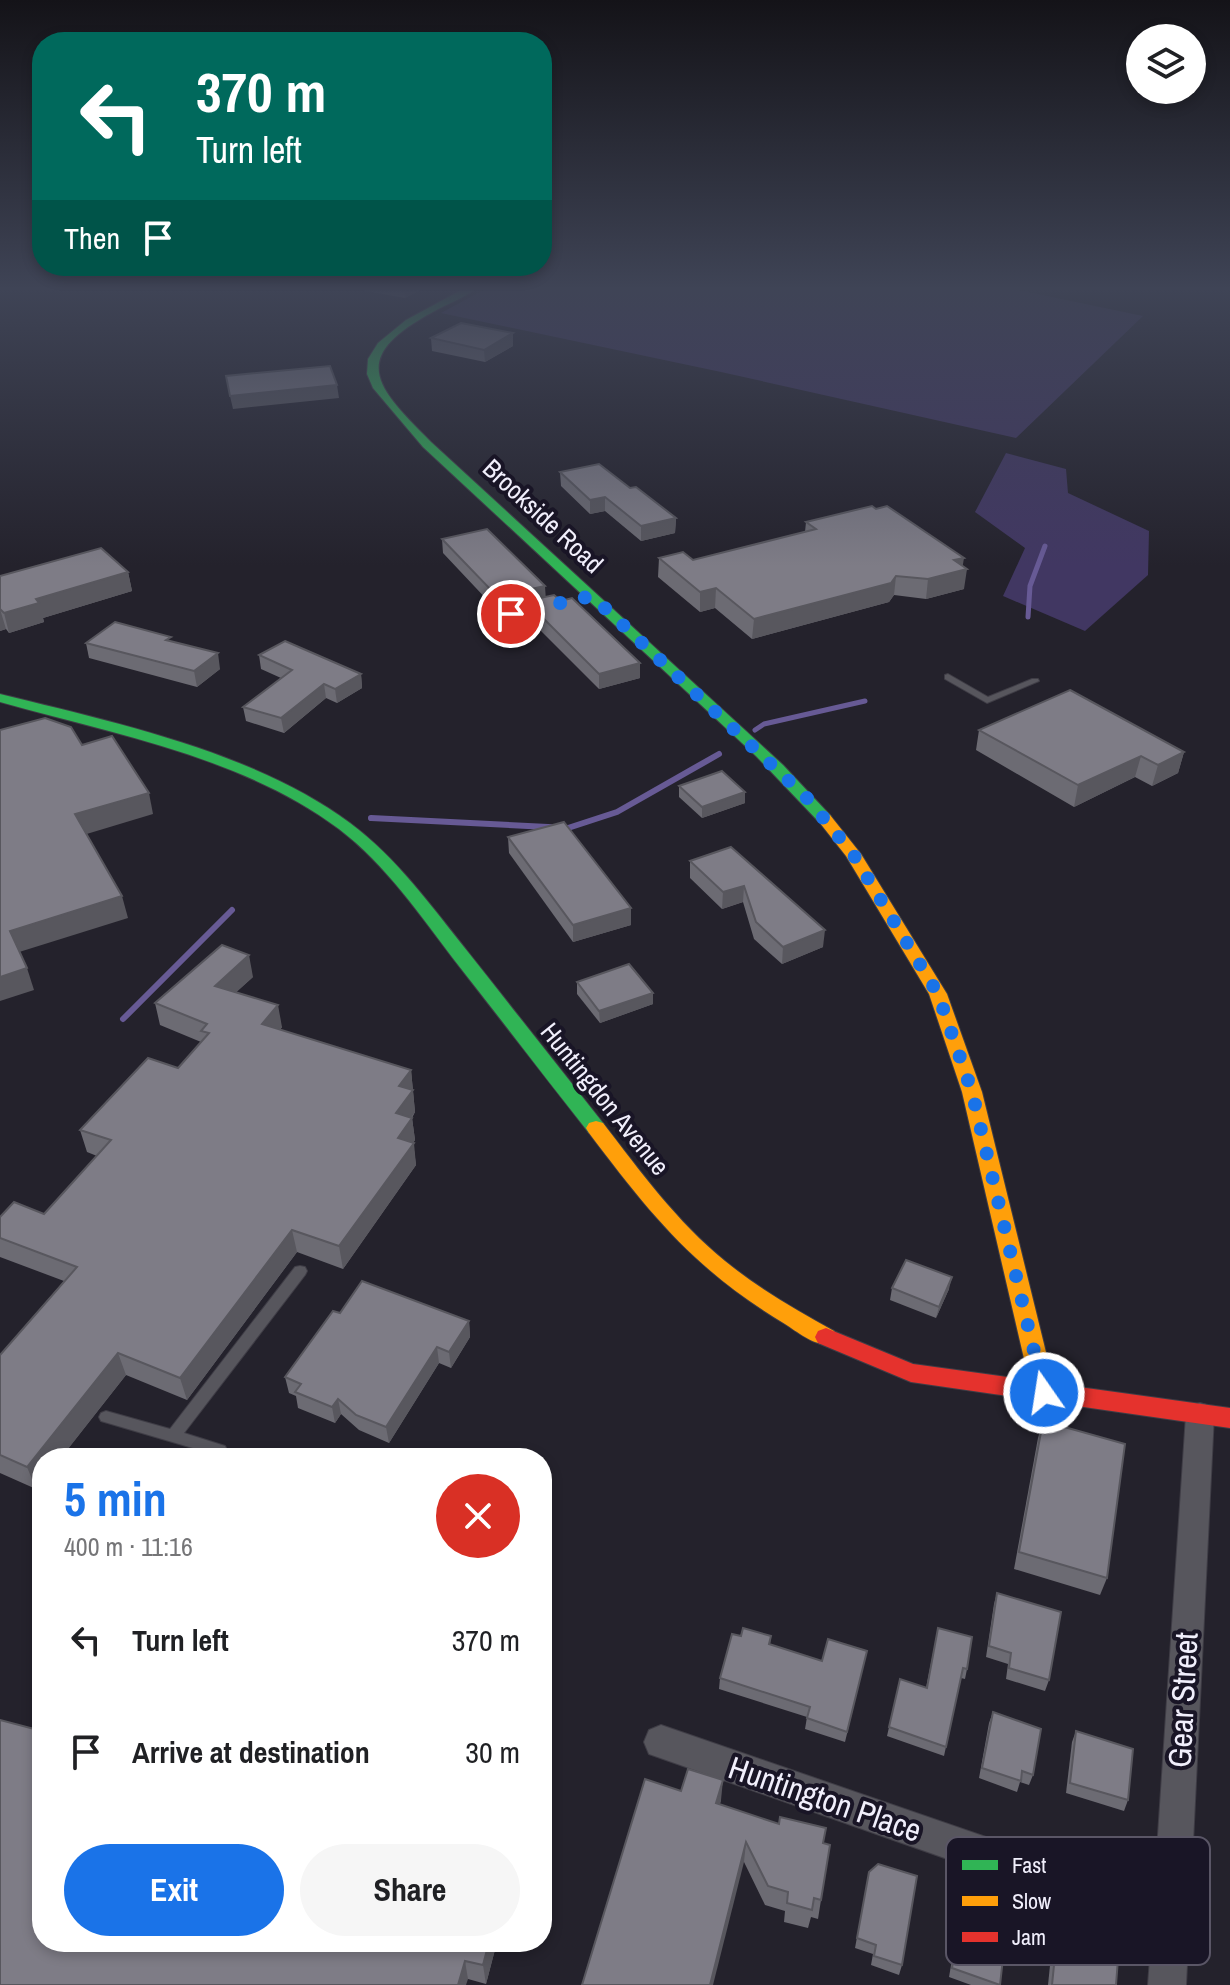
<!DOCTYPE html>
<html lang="en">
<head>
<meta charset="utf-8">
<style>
  :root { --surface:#fff; --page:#f6f6f6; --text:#202124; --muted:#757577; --accent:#1a73e8 }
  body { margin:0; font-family:"Archivo Narrow",sans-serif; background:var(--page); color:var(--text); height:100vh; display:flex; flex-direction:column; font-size:30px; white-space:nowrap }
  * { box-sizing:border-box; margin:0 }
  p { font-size:26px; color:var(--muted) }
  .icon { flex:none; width:44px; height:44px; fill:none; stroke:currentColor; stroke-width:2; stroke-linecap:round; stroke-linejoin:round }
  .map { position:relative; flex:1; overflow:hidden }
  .panel { position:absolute; left:32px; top:1448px; width:520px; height:504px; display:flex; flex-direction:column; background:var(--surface); border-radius:32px; box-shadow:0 4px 12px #0003 }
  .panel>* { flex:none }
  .top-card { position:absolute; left:32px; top:32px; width:520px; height:244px; border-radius:32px; box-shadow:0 4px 12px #0003; background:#00695c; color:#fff; overflow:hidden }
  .fabs { position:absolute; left:1126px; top:24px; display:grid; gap:16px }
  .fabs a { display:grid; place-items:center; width:80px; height:80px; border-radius:50%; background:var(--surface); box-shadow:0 4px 12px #0003; font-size:40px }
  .pin { position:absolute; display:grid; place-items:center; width:68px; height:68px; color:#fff; margin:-34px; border:4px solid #fff; border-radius:50%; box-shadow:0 2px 8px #0007 }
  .me { position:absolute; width:88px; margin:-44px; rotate:347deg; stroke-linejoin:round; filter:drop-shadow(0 0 6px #0008) }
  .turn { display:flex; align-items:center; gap:28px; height:168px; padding:0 32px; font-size:36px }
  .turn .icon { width:104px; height:104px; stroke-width:2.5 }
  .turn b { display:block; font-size:56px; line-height:68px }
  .then { display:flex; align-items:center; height:76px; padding:0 32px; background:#0003; gap:16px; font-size:30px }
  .round { display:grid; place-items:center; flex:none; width:84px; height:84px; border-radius:42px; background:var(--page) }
  .headline { display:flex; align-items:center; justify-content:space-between; height:136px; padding:0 32px }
  h1 { font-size:48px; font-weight:800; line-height:60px; color:var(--accent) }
  .action { display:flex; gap:16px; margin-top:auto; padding:16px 32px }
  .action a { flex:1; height:92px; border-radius:48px; background:var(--accent); color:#fff; font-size:32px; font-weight:800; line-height:92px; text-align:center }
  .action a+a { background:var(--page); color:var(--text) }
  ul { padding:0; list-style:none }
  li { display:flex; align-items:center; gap:24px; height:112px; padding:0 32px }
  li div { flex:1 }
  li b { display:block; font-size:30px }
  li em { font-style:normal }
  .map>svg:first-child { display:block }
</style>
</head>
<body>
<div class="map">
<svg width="1230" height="1985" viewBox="0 0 1230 1985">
  <rect width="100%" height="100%" fill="#24222c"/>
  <g fill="#413762">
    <path d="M487,288H1009L1143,316L1016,438L721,372L441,313Z"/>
    <path d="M1006,453L1066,469L1068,493L1149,531L1148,575L1085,631L1003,596L1025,548L975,512Z"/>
  </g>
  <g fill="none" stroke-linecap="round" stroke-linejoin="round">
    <g stroke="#675a95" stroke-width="5">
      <path d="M1028,617L1030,586L1045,546"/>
      <path d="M755,730L764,724L865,701"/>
    </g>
    <g stroke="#675a95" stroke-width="6">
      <path d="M371,818L568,828L617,812L719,754"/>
      <path d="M123,1019L232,910"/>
    </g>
    <defs>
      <g id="lane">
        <path d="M541,605H544V609L484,622L480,620L481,618Z"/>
        <path d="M948,674L988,697L1032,679H1038L1039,681L987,703L945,679V675Z"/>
        <path d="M300,1266L305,1267L307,1271L305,1275L184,1433L225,1446L227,1450L225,1454L220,1456L101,1421L99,1417L101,1413L106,1411L170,1429L295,1267Z"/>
      </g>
      <path id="street" d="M1200,1403L1210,1406L1214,1415L1186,1985H1148L1152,1931L649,1754L644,1742L649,1730L661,1725L1154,1895L1186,1415L1190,1406Z"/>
      <g id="fast">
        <path d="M465,288H477C464,298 447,304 433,312C347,358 376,387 431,442L783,765L830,815L832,818L830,821H818L756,756L423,447L373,388L367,374L368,359L378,343L406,320Z"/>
        <path d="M0,694C113,722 255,752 350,823C397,858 432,907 468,952C513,1009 558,1066 603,1123L606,1128L603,1133H589C544,1076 500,1018 455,961C420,915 386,865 339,829C243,757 113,734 0,702Z"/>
      </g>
      <g id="slow">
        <path d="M824,813L830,815L861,854L947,994L982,1092L1056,1393L1052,1400L1044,1403L1036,1400L1032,1393L962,1092L929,994L846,856L816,818Z"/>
        <path d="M596,1121L603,1123C640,1171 677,1222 725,1261C758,1288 796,1310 834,1331L837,1337L834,1343C818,1349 799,1333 785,1324C695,1270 651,1215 589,1133L586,1128L589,1123Z"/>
      </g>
      <path id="jam" d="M826,1328L913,1364L1230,1408V1428L911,1382L818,1343L815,1337L818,1331Z"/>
    </defs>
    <use href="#lane" stroke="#3f3d46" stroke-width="2"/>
    <use href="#street" stroke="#3f3d46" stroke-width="2"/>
    <use href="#fast" stroke="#3f3d46" stroke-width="2"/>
    <use href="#slow" stroke="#3f3d46" stroke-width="2"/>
    <use href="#jam" stroke="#3f3d46" stroke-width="2"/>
    <use href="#lane" fill="#57565d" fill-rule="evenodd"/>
    <use href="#street" fill="#57565d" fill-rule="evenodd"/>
    <use href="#fast" fill="#30b455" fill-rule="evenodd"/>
    <use href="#slow" fill="#ff9f0a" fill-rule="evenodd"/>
    <use href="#jam" fill="#e5322d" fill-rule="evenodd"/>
  </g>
  <g fill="#6c6b73">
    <path d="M349,288H424L405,298Z"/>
    <path d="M431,338L513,346L485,362L432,351Z"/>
    <path d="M560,472L630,488L676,518L675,533L641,541L605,511L590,514L561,486Z"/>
    <path d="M806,522L963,566L964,589L926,599L894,595L889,602L752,639L715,608L700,612L658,577L659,558L693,560L805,532Z"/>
    <path d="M442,539L546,597L561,601L640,663V678L599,689L526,616V606L518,607L510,599L491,604L443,553Z"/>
    <path d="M128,572L132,591L43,618L44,622L9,633L6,629L0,631V576Z"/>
    <path d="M172,641L220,669L197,687L89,658L86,643Z"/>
    <path d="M259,655L361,674L362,688L337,703L326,698L284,733L246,721L243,707L281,678L261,669Z"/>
    <path d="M979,730L1184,752L1178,773L1152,786L1135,777L1074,807L976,750Z"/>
    <path d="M679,786L745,792V803L702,818L679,797Z"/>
    <path d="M508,837L631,908V925L573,942L509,853Z"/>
    <path d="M731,847L823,947L782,964L754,939L743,902L722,909L690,878V861Z"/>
    <path d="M253,977L236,992L282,1027L280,1030L411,1070L415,1112L412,1118L415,1140L413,1143L416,1165L343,1269L297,1252L187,1400L126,1375L36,1489L0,1473V1355L64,1281L0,1257V1217L44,1214L97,1156L87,1152L80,1130L178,1068L201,1042L160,1025L155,1003Z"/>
    <path d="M577,982L653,993V1004L600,1023L577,994Z"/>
    <path d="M892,1288L949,1289L936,1318L890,1300Z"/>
    <path d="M340,1313L469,1321L470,1337L451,1368L439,1363L389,1443L359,1430L341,1414L335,1423L298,1408L296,1396L289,1393L285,1377Z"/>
    <path d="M1043,1421L1107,1578L1100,1595L1014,1569L1038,1438Z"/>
    <path d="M997,1593L1049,1680L1045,1691L1006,1679L1008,1664L986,1657L994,1604Z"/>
    <path d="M938,1628L967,1669L965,1679L961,1678L944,1756L887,1736L900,1679L926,1688Z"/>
    <path d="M741,1636H771L770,1645L822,1661L867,1651L845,1742L805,1729L807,1717L719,1689L720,1678Z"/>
    <path d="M993,1712L1033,1775L1029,1785L1020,1782L1017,1792L979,1778L989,1723Z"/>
    <path d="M1076,1731L1128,1800L1124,1811L1066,1793L1072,1742Z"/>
    <path d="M681,1791L721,1800L720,1804L823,1843L821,1900L818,1919L811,1917L808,1928L784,1922L785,1911L765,1905L744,1862Z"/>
    <path d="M869,1872L902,1965L899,1975L871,1965L873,1954L855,1948Z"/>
    <path d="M968,1881L1000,1985H971L949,1977L964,1890Z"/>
    <path d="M1058,1926L1116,1985H1048L1053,1936Z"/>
    <path d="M42,1942H497L486,1984L468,1979Z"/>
  </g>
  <g fill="#58575e">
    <path d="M404,288H424L405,298Z"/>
    <path d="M513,333V346L485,362L484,350Z"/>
    <path d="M337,385L339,398L233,409L230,396Z"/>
    <path d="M605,497V511L590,514V500Z"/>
    <path d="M676,518L675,533L641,541V526Z"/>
    <path d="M964,558L962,570L967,569L964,589L926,599L928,579L954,560Z"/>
    <path d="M128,572L132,591L43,618L44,622L9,633L4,613L36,599Z"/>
    <path d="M896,576L894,595L889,602L752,639L754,619Z"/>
    <path d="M509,584L510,599L491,604L490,589Z"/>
    <path d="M545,586L546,601H526V606L518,607L517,592Z"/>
    <path d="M716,588L715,608L700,612V592Z"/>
    <path d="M0,609L6,629L0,631Z"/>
    <path d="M218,653L220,669L197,687L194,671Z"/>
    <path d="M640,663V678L599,689V674Z"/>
    <path d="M361,674L362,688L337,703L335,689Z"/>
    <path d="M324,684L326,698L284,733L281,718Z"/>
    <path d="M1184,752L1178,773L1152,786L1158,765Z"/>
    <path d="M1141,756L1135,777L1074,807L1078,785Z"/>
    <path d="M745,792V803L702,818V807Z"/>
    <path d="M149,793L153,814L80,836L75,814Z"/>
    <path d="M744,886L743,902L722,909L723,892Z"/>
    <path d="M122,896L128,918L16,953L10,931Z"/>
    <path d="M631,908V925L573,942V925Z"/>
    <path d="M825,930L823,947L782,964L783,947Z"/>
    <path d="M249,955L253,977L219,1008L215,986Z"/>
    <path d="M27,968L34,990L0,1001V977Z"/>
    <path d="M653,993V1004L600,1023L599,1011Z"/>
    <path d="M278,1005L282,1027L266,1046L262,1024Z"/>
    <path d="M411,1070L415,1112L399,1135L396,1113L399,1086Z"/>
    <path d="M412,1118L415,1140L401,1160L398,1138Z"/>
    <path d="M414,1143L416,1165L343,1269L339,1246Z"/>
    <path d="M292,1230L297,1252L187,1400L180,1378Z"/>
    <path d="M952,1277L949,1289L936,1318L939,1307Z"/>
    <path d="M469,1321L470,1337L451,1368L449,1352Z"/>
    <path d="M437,1347L439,1363L389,1443L386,1427Z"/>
    <path d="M118,1353L126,1375L61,1458H42V1482L36,1489L27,1467Z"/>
    <path d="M338,1399L341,1414L335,1423L332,1407Z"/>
    <path d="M723,1780L721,1800L714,1823L716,1803Z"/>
    <path d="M746,1842L744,1862L713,1985H710Z"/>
    <path d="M489,1942H497L486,1984L483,1965Z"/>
    <path d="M465,1961L468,1979L466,1985H458Z"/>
  </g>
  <g fill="#7e7c86" stroke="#58575e" stroke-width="2">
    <path d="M461,323L513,333L484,350L431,338Z"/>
    <path d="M330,366L337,385L230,396L226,376Z"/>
    <path d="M599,464L630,488L636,487L676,518L641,526L605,497L590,500L560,472Z"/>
    <path d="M872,506L876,509L887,506L964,558L954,560L967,569L928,579L896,576L891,583L754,619L716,588L700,592L659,558L683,552L693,560L816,529L806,522Z"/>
    <path d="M487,529L545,586L517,592L509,584L490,589L442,539Z"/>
    <path d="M101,548L128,572L36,599L39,603L4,613L0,609V576Z"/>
    <path d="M554,595L561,601L572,598L640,663L599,674L526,601Z"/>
    <path d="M115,622L171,637L166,640L218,653L194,671L86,643Z"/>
    <path d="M285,641L361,674L335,689L324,684L281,718L243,707L292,670L259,655Z"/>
    <path d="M1070,690L1184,752L1158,765L1141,756L1078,785L979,730Z"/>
    <path d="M45,718L71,727L82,745L112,736L149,793L75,814L122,896L10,931L27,968L0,977V730Z"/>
    <path d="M722,771L745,792L702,807L679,786Z"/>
    <path d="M564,822L631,908L573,925L508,837Z"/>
    <path d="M731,847L825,930L783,947L756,922L744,886L723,892L690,861Z"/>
    <path d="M222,945L249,955L215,986L278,1005L262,1024L411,1070L399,1086L413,1090L396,1113L412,1118L398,1138L414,1143L339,1246L292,1230L180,1378L118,1353L27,1467L0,1455V1355L77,1267L0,1238V1217L14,1202L44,1214L111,1140L80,1130L148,1058L178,1068L209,1033L201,1031L207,1024L155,1003Z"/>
    <path d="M629,964L653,993L599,1011L577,982Z"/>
    <path d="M906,1260L952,1277L939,1307L892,1288Z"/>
    <path d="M362,1281L469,1321L449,1352L437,1347L386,1427L356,1415L338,1399L332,1407L295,1392L301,1384L285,1377L333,1311L340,1313Z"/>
    <path d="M1043,1421L1125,1444L1107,1578L1019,1552Z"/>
    <path d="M997,1593L1061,1612L1049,1680L1009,1668L1011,1653L989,1646Z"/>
    <path d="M743,1628L771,1636L769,1644L822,1661L828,1639L867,1651L847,1732L807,1718L810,1707L720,1678L732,1634L741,1636Z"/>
    <path d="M938,1628L972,1637L967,1669L963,1668L946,1747L889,1727L900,1679L927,1688Z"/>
    <path d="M993,1712L1041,1729L1033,1775L1022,1771L1021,1781L982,1768Z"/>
    <path d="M0,1720L42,1731V1942H489L483,1965L465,1961L458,1985H0Z"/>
    <path d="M1076,1731L1133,1749L1128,1800L1070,1783Z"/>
    <path d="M688,1769L723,1780L716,1803L779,1824L780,1817L826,1828L823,1843L830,1845L821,1900L814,1898L812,1910L787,1903L788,1892L768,1886L746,1842L710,1985H582L645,1779L681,1791Z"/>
    <path d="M878,1864L917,1876L902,1965L874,1956L876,1945L857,1938L869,1872Z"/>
    <path d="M968,1880L1010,1895L1000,1985L952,1968Z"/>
    <path d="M1058,1926L1119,1946L1116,1985H1052Z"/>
  </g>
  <linearGradient id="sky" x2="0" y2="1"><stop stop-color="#141318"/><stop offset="0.51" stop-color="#3f4456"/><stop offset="1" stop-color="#3f4456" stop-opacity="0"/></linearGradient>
  <rect width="1230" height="566" fill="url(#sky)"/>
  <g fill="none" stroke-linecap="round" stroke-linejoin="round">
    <path stroke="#1a73e8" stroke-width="14" stroke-dasharray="0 25.2" d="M511,614L592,596L806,797L853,854L938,994L972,1092L1044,1393"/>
  </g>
  <g text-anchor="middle" stroke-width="8" stroke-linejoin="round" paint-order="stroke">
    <g font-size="26" fill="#f1effc" stroke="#191526">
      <text transform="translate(543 516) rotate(43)" y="9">Brookside Road</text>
      <text transform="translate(605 1099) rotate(51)" y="9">Huntingdon Avenue</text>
    </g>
    <g font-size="32" fill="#f1effc" stroke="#191526">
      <text transform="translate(1183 1700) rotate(-87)" y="11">Gear Street</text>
      <text transform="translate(825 1799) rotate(19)" y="11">Huntington Place</text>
    </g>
  </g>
  <rect x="946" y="1837" width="264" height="128" rx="12" fill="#191526" stroke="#5a5666" stroke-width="2"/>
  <rect x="962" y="1860" width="36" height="10" fill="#30b455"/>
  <rect x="962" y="1896" width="36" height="10" fill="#ff9f0a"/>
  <rect x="962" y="1932" width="36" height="10" fill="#e5322d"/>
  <g font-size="22" fill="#f1effc">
    <text x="1012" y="1873">Fast</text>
    <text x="1012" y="1909">Slow</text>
    <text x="1012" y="1945">Jam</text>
  </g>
</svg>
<div class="fabs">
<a><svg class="icon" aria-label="layers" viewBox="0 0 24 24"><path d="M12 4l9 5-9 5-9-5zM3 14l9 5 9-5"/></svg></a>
</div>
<div class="pin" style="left:511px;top:614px;background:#d93025"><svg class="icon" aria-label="arrive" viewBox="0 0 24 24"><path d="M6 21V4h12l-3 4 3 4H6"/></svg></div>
<svg class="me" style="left:1044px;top:1393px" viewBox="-20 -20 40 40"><circle r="17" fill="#1a73e8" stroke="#fff" stroke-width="3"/><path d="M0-11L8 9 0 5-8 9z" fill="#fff"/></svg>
<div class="top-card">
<div class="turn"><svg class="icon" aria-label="left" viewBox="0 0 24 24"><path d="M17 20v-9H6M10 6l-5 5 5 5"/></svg><div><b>370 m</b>Turn left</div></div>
<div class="then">Then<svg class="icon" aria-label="arrive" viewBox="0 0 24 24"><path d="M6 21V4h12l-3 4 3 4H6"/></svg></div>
</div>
<section class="panel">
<div class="headline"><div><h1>5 min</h1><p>400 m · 11:16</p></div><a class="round" style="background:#d93025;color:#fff"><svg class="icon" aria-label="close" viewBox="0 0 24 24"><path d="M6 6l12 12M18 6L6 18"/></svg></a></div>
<ul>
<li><svg class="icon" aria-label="left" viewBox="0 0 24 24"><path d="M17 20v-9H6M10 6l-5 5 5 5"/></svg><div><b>Turn left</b></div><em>370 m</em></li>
<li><svg class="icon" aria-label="arrive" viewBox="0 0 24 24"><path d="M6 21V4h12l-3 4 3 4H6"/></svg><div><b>Arrive at destination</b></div><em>30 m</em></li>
</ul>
<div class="action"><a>Exit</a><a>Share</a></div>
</section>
</div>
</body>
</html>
